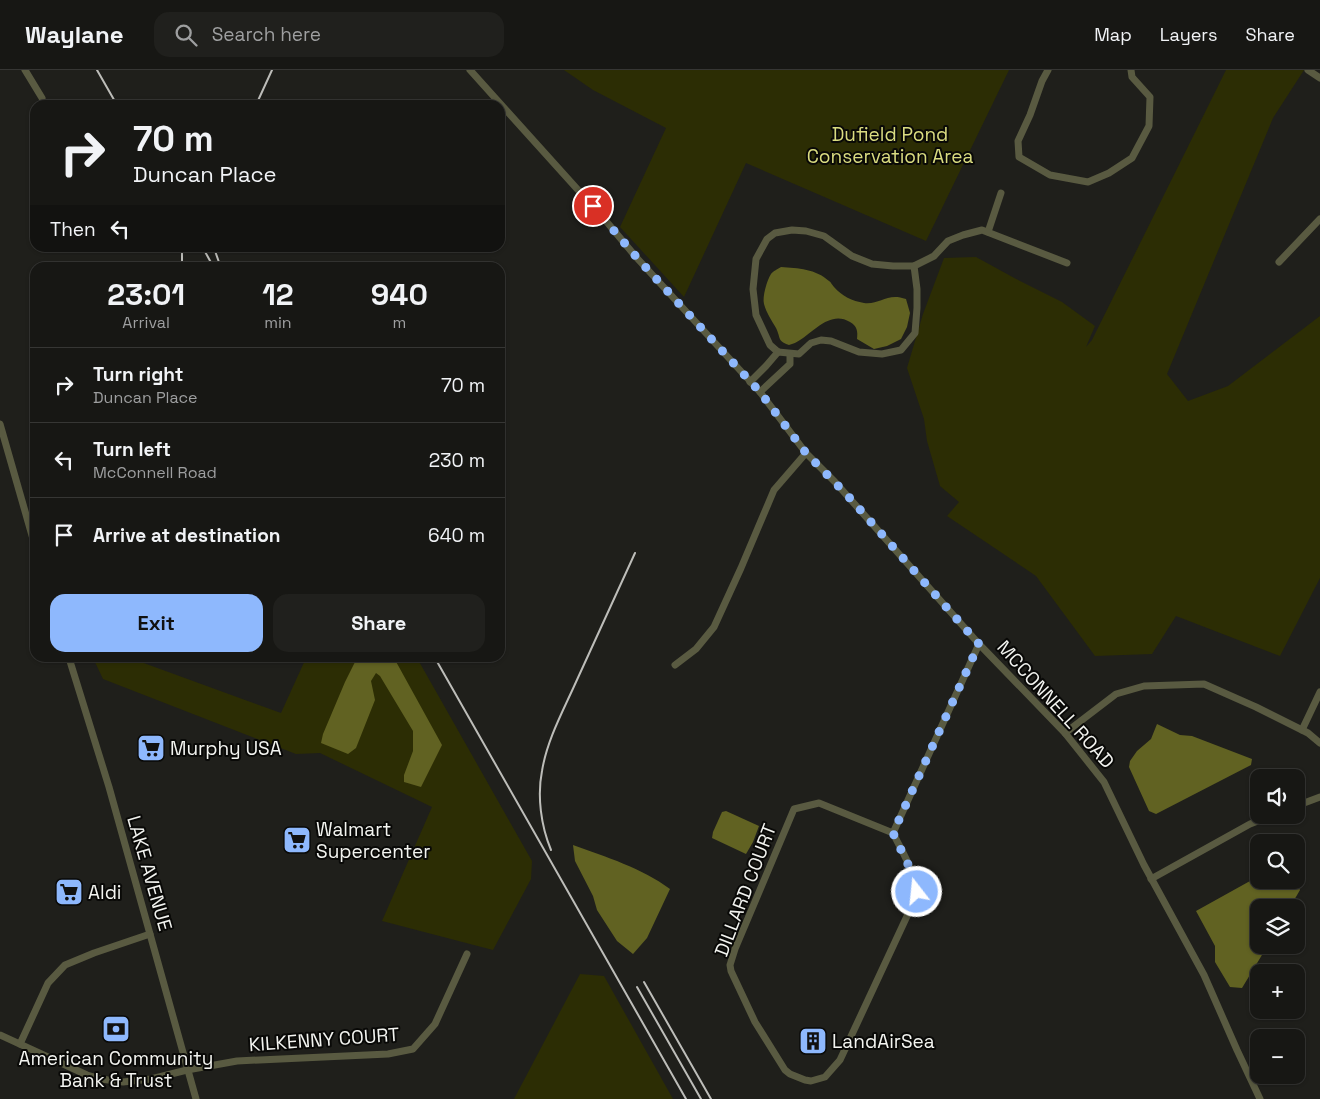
<!DOCTYPE html>
<html lang="en">
<head>
<meta charset="utf-8">
<style>
  :root { --surface:#171714; --page:#20201d; --text:#f1f3f6; --muted:#9e9fa0; --line:#363634; --accent:#8eb8fd }
  body { margin:0; font-family:"Space Grotesk",sans-serif; background:var(--page); color:var(--text); height:100vh; display:flex; flex-direction:column; font-size:19px; white-space:nowrap }
  * { box-sizing:border-box; margin:0 }
  p { font-size:16px; color:var(--muted) }
  .icon { flex:none; width:28px; height:28px; fill:none; stroke:currentColor; stroke-width:2; stroke-linecap:round; stroke-linejoin:round }
  .map { position:relative; flex:1; overflow:hidden }
  .sheet { position:absolute; left:30px; top:192px; width:475px; height:400px; display:flex; flex-direction:column; background:var(--surface); border-radius:15px; box-shadow:0 1px 4px #0004,0 0 0 1px var(--line) }
  .sheet>* { flex:none }
  .banner { position:absolute; left:30px; top:30px; width:475px; height:152px; border-radius:15px; box-shadow:0 1px 4px #0004,0 0 0 1px var(--line); background:#171714; color:var(--text); overflow:hidden }
  .controls { position:absolute; left:1250px; top:699px; display:grid; gap:10px }
  .controls a { display:grid; place-items:center; width:55px; height:55px; border-radius:10px; background:var(--surface); box-shadow:0 1px 4px #0004,0 0 0 1px var(--line); font-size:25px }
  .pin { position:absolute; display:grid; place-items:center; width:42px; height:42px; color:#fff; margin:-21px; border:2px solid #fff; border-radius:50%; box-shadow:0 1px 5px #0007 }
  .me { position:absolute; width:55px; margin:-28px; rotate:344deg; stroke-linejoin:round; filter:drop-shadow(0 0 4px #0008) }
  .turn { display:flex; align-items:center; gap:18px; height:105px; padding:0 20px; font-size:22px }
  .turn .icon { width:65px; height:65px; stroke-width:2.5 }
  .turn b { display:block; font-size:35px; line-height:42px }
  .then { display:flex; align-items:center; height:48px; padding:0 20px; background:#0003; gap:10px; font-size:19px }
  .eta { display:flex; justify-content:space-evenly; align-items:center; height:85px; text-align:center }
  .eta b { font-size:30px; font-weight:700; line-height:35px }
  .cta { display:flex; gap:10px; margin-top:auto; padding:10px 20px }
  .cta a { flex:1; height:58px; border-radius:15px; background:var(--accent); color:#111; font-size:20px; font-weight:700; line-height:58px; text-align:center }
  .cta a+a { background:var(--page); color:var(--text) }
  ul { padding:0; list-style:none }
  li { display:flex; align-items:center; gap:15px; height:75px; padding:0 20px; border-top:1px solid var(--line) }
  li div { flex:1 }
  li b { display:block; font-size:19px }
  li em { font-style:normal }
  header { display:flex; align-items:center; gap:30px; box-sizing:border-box; height:70px; padding:0 25px; background:var(--surface); border-bottom:1px solid var(--line) }
  header strong { font-size:24px }
  nav { display:flex; gap:28px; margin-inline-start:auto; font-size:18px }
  .search { width:350px; height:45px; background:var(--page); display:flex; align-items:center; gap:12px; box-sizing:border-box; padding:0 18px; border-radius:15px; color:var(--muted); font-size:19px }
  .map>svg:first-child { display:block }
</style>
</head>
<body>
<header>
<strong>Waylane</strong>
<div class="search"><svg class="icon" aria-label="search" viewBox="0 0 24 24"><circle cx="10" cy="10" r="6"/><path d="M15 15l6 6"/></svg>Search here</div>
<nav><a>Map</a><a>Layers</a><a>Share</a></nav>
</header>
<div class="map">
<svg width="1320" height="1029" viewBox="0 0 1320 1029">
  <rect width="100%" height="100%" fill="#1f1f1b"/>
  <g fill="#2c2d04">
    <path d="M564,0H1009L926,171L746,93L684,227L620,157L666,58L593,20Z"/>
    <path d="M1226,0H1304L1273,48L1167,304L1188,331L1228,316L1320,246V508L1280,586L1176,546L1152,584L1095,586L1036,506L947,446L959,432L940,416L927,371L924,349L907,298L923,244L944,188L976,187L1020,211L1062,232L1095,256L1086,277L1092,270Z"/>
    <path d="M93,588H130L281,643L306,588H417L532,791L531,809L493,880L382,851L432,737L320,683L296,684L103,609Z"/>
    <path d="M580,904L604,906L673,1029H514Z"/>
  </g>
  <g fill="#616222">
    <path d="M781,197C798,198 816,199 829,211C831,212 832,215 834,217C842,226 852,231 864,233C880,235 887,222 906,229L910,243L907,257L901,269L887,276L874,279L857,269C858,261 857,256 850,252C831,240 814,261 800,270C797,272 793,274 789,275C777,271 781,268 776,258C772,251 766,242 764,234C762,227 767,210 771,204C773,201 778,199 781,197Z"/>
    <path d="M357,588H394L442,675L421,717L404,712V705L413,681V661L380,606L376,603L371,611L375,630L356,678L348,684L321,673L323,664L345,612Z"/>
    <path d="M1157,654L1180,665L1192,666L1252,689L1251,695L1156,744L1149,741L1129,697L1130,691L1137,681L1151,669Z"/>
    <path d="M726,741L759,756L753,772L746,784L712,768L713,762L722,742Z"/>
    <path d="M573,775C606,787 642,798 670,819L647,868L633,884L617,871L597,840L593,826L575,791Z"/>
    <path d="M1259,806V810H1295L1300,820L1290,837L1259,838V875H1268L1242,918L1230,917L1215,892V876L1196,841Z"/>
  </g>
  <g fill="none" stroke-linecap="round" stroke-linejoin="round">
    <g stroke="#595a41" stroke-width="7">
      <path d="M25,0L42,28"/>
      <path d="M470,0L606,151L636,187L760,322L806,383L835,412L979,574L1065,663L1104,712L1144,795L1204,905L1237,980L1260,1029"/>
      <path d="M1048,0L1042,11L1030,45L1018,71L1019,87L1050,105L1088,112L1109,103L1132,88L1149,56L1150,27L1132,7L1131,0"/>
      <path d="M1308,0L1320,8"/>
      <path d="M988,162L1001,123"/>
      <path d="M1279,192L1320,149"/>
      <path d="M778,282L770,275L756,245L753,219L756,189L767,169L775,163L792,160L806,161L824,166L852,186L872,194L893,196H914L934,186L948,171L963,165L982,160L1067,193"/>
      <path d="M778,282L799,284L811,273L821,270L831,271L859,282L882,284L901,280L915,263L917,238V219L914,196"/>
      <path d="M750,312L766,296L778,282"/>
      <path d="M760,322L790,294V284"/>
      <path d="M0,354L35,476"/>
      <path d="M69,588L109,717L196,1029"/>
      <path d="M675,595L696,579L714,557L741,498L774,420L806,383"/>
      <path d="M1302,660L1320,622"/>
      <path d="M1065,663L1116,624L1144,616L1204,614L1256,637L1308,663L1320,673"/>
      <path d="M819,733L893,763C902,782 920,809 915,829L840,990L825,1007L811,1011L805,1010L790,1004L785,1000L755,952L731,901L730,895L735,879L794,739Z"/>
      <path d="M1296,736L1320,727"/>
      <path d="M893,763L979,574"/>
      <path d="M1151,809L1250,754L1273,745"/>
      <path d="M0,965L87,1005L101,1009L123,1012L151,1009L187,1000L237,991L388,984L413,979L435,954L467,884"/>
      <path d="M20,974L48,913L65,895L94,883L150,864"/>
    </g>
    <g stroke="#bdbdb9" stroke-width="2">
      <path d="M97,0L117,35"/>
      <path d="M256,35L272,0"/>
      <path d="M182,178V198"/>
      <path d="M203,178L214,198"/>
      <path d="M214,178L221,198"/>
      <path d="M435,588L686,1029"/>
      <path d="M551,780C541,756 537,726 542,701C547,670 563,641 576,612C596,569 615,526 635,483"/>
      <path d="M644,912L711,1029"/>
      <path d="M637,917L701,1029"/>
    </g>
  </g>
  <g fill="none" stroke-linecap="round" stroke-linejoin="round">
    <path stroke="#8eb8fd" stroke-width="9" stroke-dasharray="0 16.2" d="M593,136L639,190L760,322L806,383L848,426L979,574L893,763L915,809L917,822"/>
  </g>
  <defs>
    <symbol id="supermarket-square" viewBox="-11 -11 22 22"><rect x="-9" y="-9" width="18" height="18" rx="4" fill="#8eb8fd" stroke="#090907"/><path d="M-6-5.5h2.5l.6 2H6L4.5 2H-2.5L-4.4-4H-6ZM-1.5 3.2a1.3 1.3 0 1 0 .1 0ZM3 3.2a1.3 1.3 0 1 0 .1 0Z" fill="#111"/></symbol>
    <symbol id="bank-square" viewBox="-11 -11 22 22"><rect x="-9" y="-9" width="18" height="18" rx="4" fill="#8eb8fd" stroke="#090907"/><path d="M-6-4H6V4H-6ZM0-2.3a2.3 2.3 0 1 0 0 4.6a2.3 2.3 0 1 0 0-4.6Z" fill="#111"/></symbol>
    <symbol id="building-square" viewBox="-11 -11 22 22"><rect x="-9" y="-9" width="18" height="18" rx="4" fill="#8eb8fd" stroke="#090907"/><path d="M-4-6H4V6H1V3H-1V6H-4ZM-2.5-4.3h1.7v1.8h-1.7ZM.8-4.3h1.7v1.8H.8ZM-2.5-1h1.7V.8h-1.7ZM.8-1h1.7V.8H.8Z" fill="#111"/></symbol>
  </defs>
  <g fill-rule="evenodd">
    <use href="#supermarket-square" x="135" y="662" width="32" height="32"/>
    <use href="#supermarket-square" x="281" y="754" width="32" height="32"/>
    <use href="#supermarket-square" x="53" y="806" width="32" height="32"/>
    <use href="#bank-square" x="100" y="943" width="32" height="32"/>
    <use href="#building-square" x="797" y="955" width="32" height="32"/>
  </g>
  <g text-anchor="middle" stroke-width="4" stroke-linejoin="round" paint-order="stroke">
    <g font-size="19" fill="#dadc80" stroke="#090907">
      <text x="890" y="71">Dufield Pond<tspan x="890" dy="22">Conservation Area</tspan></text>
    </g>
    <g font-size="19" fill="#f3f4f0" stroke="#090907">
      <text transform="translate(1056 634) rotate(48)" y="7">MCCONNELL ROAD</text>
      <text transform="translate(150 803) rotate(74)" y="7">LAKE AVENUE</text>
      <text transform="translate(745 820) rotate(-69)" y="7">DILLARD COURT</text>
      <text transform="translate(324 969) rotate(-4)" y="7">KILKENNY COURT</text>
    </g>
    <g font-size="19" fill="#f3f4f0" stroke="#090907" text-anchor="start">
      <text x="170" y="685">Murphy USA</text>
      <text x="316" y="766">Walmart<tspan x="316" dy="22">Supercenter</tspan></text>
      <text x="88" y="829">Aldi</text>
      <text x="832" y="978">LandAirSea</text>
      <text x="116" y="995" text-anchor="middle">American Community<tspan x="116" dy="22">Bank &amp; Trust</tspan></text>
    </g>
  </g>
</svg>
<div class="controls">
<a><svg class="icon" aria-label="sound" viewBox="0 0 24 24"><path d="M4 9h4l5-4v14l-5-4H4zM17 9q2 3 0 6"/></svg></a>
<a><svg class="icon" aria-label="search" viewBox="0 0 24 24"><circle cx="10" cy="10" r="6"/><path d="M15 15l6 6"/></svg></a>
<a><svg class="icon" aria-label="layers" viewBox="0 0 24 24"><path d="M12 4l9 5-9 5-9-5zM3 14l9 5 9-5"/></svg></a>
<a>+</a>
<a>−</a>
</div>
<div class="pin" style="left:593px;top:136px;background:#d93025"><svg class="icon" aria-label="arrive" viewBox="0 0 24 24"><path d="M6 21V4h12l-3 4 3 4H6"/></svg></div>
<svg class="me" style="left:917px;top:822px" viewBox="-20 -20 40 40"><circle r="17" fill="#8eb8fd" stroke="#fff" stroke-width="3"/><path d="M0-11L8 9 0 5-8 9z" fill="#fff"/></svg>
<div class="banner">
<div class="turn"><svg class="icon" aria-label="right" viewBox="0 0 24 24"><path d="M7 20v-9h11M14 6l5 5-5 5"/></svg><div><b>70 m</b>Duncan Place</div></div>
<div class="then">Then<svg class="icon" aria-label="left" viewBox="0 0 24 24"><path d="M17 20v-9H6M10 6l-5 5 5 5"/></svg></div>
</div>
<section class="sheet">
<div class="eta">
<div><b>23:01</b><p>Arrival</p></div>
<div><b>12</b><p>min</p></div>
<div><b>940</b><p>m</p></div>
</div>
<ul>
<li><svg class="icon" aria-label="right" viewBox="0 0 24 24"><path d="M7 20v-9h11M14 6l5 5-5 5"/></svg><div><b>Turn right</b><p>Duncan Place</p></div><em>70 m</em></li>
<li><svg class="icon" aria-label="left" viewBox="0 0 24 24"><path d="M17 20v-9H6M10 6l-5 5 5 5"/></svg><div><b>Turn left</b><p>McConnell Road</p></div><em>230 m</em></li>
<li><svg class="icon" aria-label="arrive" viewBox="0 0 24 24"><path d="M6 21V4h12l-3 4 3 4H6"/></svg><div><b>Arrive at destination</b></div><em>640 m</em></li>
</ul>
<div class="cta"><a>Exit</a><a>Share</a></div>
</section>
</div>
</body>
</html>
